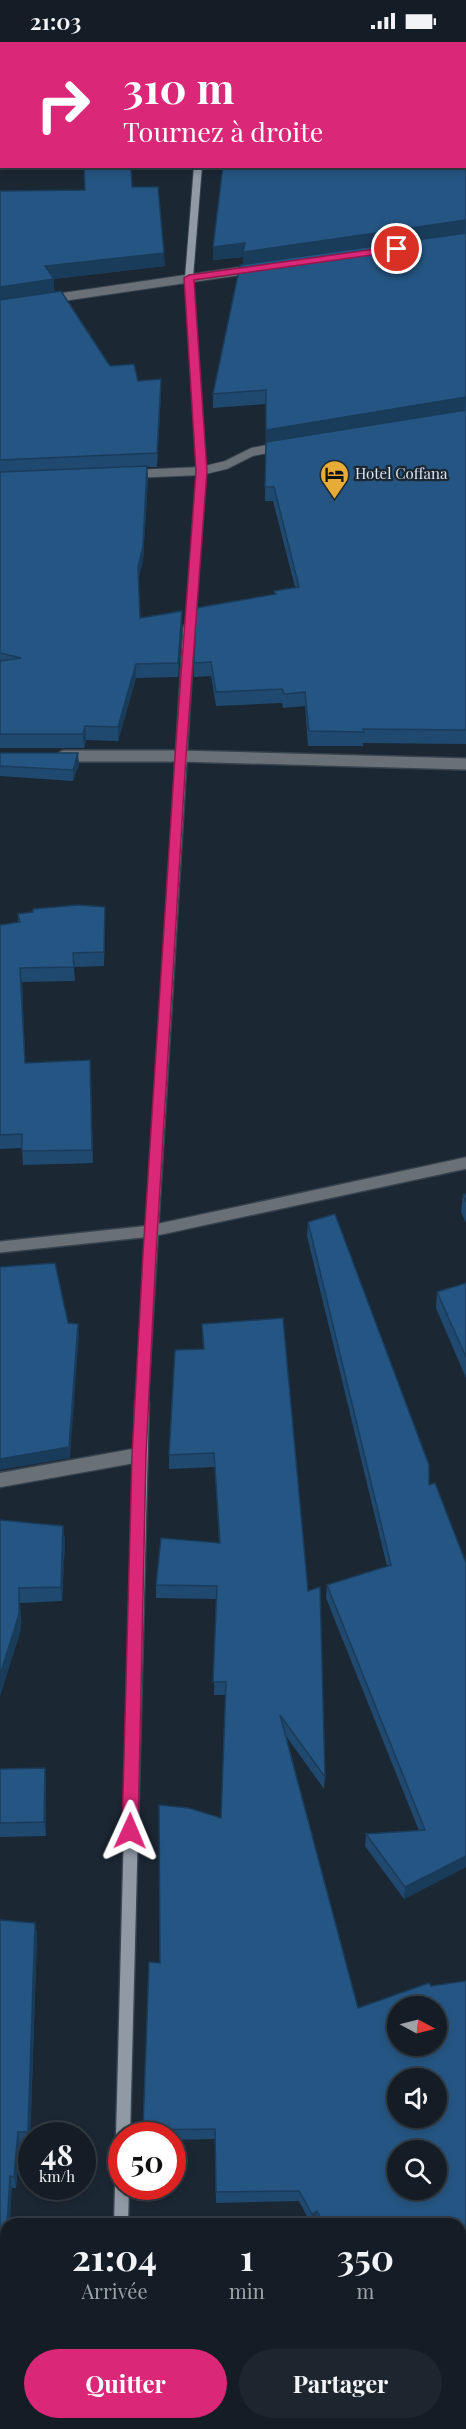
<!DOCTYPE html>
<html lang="fr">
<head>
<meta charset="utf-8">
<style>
  :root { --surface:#141d26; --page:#1d262e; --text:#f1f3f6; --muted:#9da2a7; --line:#333b43; --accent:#db2777 }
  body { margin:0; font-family:"Playfair Display",serif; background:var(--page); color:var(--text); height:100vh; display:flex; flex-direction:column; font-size:22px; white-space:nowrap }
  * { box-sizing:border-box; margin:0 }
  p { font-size:20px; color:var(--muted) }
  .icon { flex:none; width:33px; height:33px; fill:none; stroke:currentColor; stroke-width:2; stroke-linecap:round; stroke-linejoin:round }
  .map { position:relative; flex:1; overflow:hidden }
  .panel { position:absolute; left:0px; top:2176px; width:466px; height:212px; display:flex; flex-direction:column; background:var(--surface); border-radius:18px 18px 0 0; box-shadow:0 3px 9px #0003,0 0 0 2px var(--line) }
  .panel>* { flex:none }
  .banner { position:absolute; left:0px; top:0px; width:466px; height:126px; box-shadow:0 3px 9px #0003,0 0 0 2px var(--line); background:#db2777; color:#fff; overflow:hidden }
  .needle { width:39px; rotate:97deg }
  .fabs { position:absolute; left:387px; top:1954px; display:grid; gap:12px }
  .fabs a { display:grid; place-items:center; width:60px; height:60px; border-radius:50%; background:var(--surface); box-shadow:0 3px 9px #0003,0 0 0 2px var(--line); font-size:30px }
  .speed { position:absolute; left:18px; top:2080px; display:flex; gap:12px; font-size:30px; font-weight:700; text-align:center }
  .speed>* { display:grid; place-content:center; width:78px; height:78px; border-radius:50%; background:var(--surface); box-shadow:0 3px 9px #0003,0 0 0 2px var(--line); line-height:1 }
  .speed small { font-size:15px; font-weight:400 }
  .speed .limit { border:9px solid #d22; background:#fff; color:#111 }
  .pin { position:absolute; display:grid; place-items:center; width:51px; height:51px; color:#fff; margin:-26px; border:3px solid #fff; border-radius:50%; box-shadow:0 2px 6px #0007 }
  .me { position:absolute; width:66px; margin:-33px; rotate:1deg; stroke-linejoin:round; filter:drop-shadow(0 0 4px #0008) }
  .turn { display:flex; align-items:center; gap:21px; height:126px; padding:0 24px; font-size:27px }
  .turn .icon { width:78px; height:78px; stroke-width:2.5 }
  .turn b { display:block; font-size:42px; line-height:51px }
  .eta { display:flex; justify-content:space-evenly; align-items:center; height:102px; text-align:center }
  .eta b { font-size:36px; font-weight:700; line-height:42px }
  .primary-button { display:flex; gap:12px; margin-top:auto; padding:12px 24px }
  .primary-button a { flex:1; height:69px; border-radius:36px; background:var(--accent); color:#fff; font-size:24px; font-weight:700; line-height:69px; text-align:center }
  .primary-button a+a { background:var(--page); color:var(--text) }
  .status { display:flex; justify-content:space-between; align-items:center; height:42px; padding:0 30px; background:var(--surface); direction:ltr }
  .status svg { height:16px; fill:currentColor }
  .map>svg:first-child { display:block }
</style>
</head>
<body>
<div class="status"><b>21:03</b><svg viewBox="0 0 49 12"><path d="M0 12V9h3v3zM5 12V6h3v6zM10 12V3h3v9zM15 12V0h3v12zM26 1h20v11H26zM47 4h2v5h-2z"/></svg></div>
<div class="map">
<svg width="466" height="2387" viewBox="0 0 466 2387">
  <rect width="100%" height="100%" fill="#1b2733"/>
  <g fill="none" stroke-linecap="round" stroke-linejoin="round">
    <defs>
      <g id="street-far2">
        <path d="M49,257L254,227"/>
        <path d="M133,432L201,429L226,423L252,410L282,404"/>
      </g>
      <g id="street-far1">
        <path d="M64,714H180L466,722"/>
        <path d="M0,1205L151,1189L466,1121"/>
      </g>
      <path id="street" d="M0,1438L139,1413"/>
      <path id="secondary-far2" d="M189,587L201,429L189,236L198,124"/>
      <path id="secondary-far1" d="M142,1363L189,586"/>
      <g id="secondary">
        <path d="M123,2094L142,1361"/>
        <path d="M121,2182L122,2145"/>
        <path d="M116,2382V2387"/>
      </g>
    </defs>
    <use href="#street-far2" stroke="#36424d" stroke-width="10"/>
    <use href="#street-far1" stroke="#36424d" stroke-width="14"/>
    <use href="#street" stroke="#36424d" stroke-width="17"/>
    <use href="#secondary-far2" stroke="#36424d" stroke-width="10"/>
    <use href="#secondary-far1" stroke="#36424d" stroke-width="14"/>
    <use href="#secondary" stroke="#36424d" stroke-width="17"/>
    <use href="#street-far2" stroke="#697077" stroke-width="8"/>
    <use href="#street-far1" stroke="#697077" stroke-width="11"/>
    <use href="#street" stroke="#697077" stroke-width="14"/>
    <use href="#secondary-far2" stroke="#909aa5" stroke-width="8"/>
    <use href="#secondary-far1" stroke="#909aa5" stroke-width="11"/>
    <use href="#secondary" stroke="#909aa5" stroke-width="14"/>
  </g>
  <g fill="#204970">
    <path d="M0,0H466V702L363,701V704H308L305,664L283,666L282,661L216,664L211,634L194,635V621L274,552V549L295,545L273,459H265L266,362L213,366V352L243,223V215L213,218L465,2H2V64H0Z"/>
    <path d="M132,145L165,224L53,237L54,250L110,324L138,339L161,337V351L157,425H147L148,438L143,518L138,538L140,576L182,583L178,635L136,636L118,699L86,698L84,706H0V149L85,148Z"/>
    <path d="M0,711L79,722L73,739L0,734Z"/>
    <path d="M105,865V879L104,924L74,925L75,939L22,940L25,1021L90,1018L93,1121L23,1123L22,1106L0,1107V883L18,880V872Z"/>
    <path d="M466,1152V1181L461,1170L463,1153Z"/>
    <path d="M308,1180L466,1521V1825L404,1857L365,1804L366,1792L419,1789L326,1556L327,1543L387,1524L307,1194Z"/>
    <path d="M466,1241V1336L436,1266L437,1250Z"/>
    <path d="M202,1282L308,1549L325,1735L324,1747L286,1694L358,1966L431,1944L466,1939V2228L460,2231V2182H318L316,2179L311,2182L299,2159L216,2161L215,2097L172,2098V2094H143V2088L160,1921L221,1776L226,1653H214L216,1557L156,1556V1543L219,1501L215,1425L169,1427V1413L203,1307Z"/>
    <path d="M0,1478L63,1484L65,1499L62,1559L20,1561L21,1587L0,1654Z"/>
    <path d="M45,1726L46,1739V1794L0,1795V1727Z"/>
    <path d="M0,1878L35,1881L37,1893L30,2102H20L16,2146H12L6,2182V2236H0Z"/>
    <path d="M0,2254L3,2310L0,2311Z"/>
  </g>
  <g fill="#1a3c5b">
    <path d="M466,178L465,192L243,224V215L213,218V205Z"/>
    <path d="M164,211L165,224L46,238L45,224Z"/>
    <path d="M54,237V251L0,259V245Z"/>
    <path d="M161,337V351L157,425V411Z"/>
    <path d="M466,355L465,369L266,401V388Z"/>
    <path d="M147,424L148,438L143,518L138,539V525Z"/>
    <path d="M182,569V583L178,635V621Z"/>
    <path d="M136,622V636L118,699V685Z"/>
    <path d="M85,684L86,698L84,706L83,692Z"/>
    <path d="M78,711L79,722L73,739V728Z"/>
    <path d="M20,926L22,940L26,1035L25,1021Z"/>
    <path d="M90,1018L91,1032L93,1121L92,1108Z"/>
    <path d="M78,1282L79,1293L70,1416L0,1428V1417Z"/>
    <path d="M63,1484L65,1499L62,1559L61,1545Z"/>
    <path d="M19,1546L20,1561L21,1587L0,1654V1633Z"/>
    <path d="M45,1726L46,1739V1794L44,1780Z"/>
    <path d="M466,1814V1825L404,1857L405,1845Z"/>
    <path d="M35,1881L37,1893L30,2102L28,2090Z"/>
    <path d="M18,2090L20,2102L16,2146L14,2135Z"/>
    <path d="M10,2134L12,2146L10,2182H7Z"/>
    <path d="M317,2169L316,2179L311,2182L312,2172Z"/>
    <path d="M466,2220V2228L460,2231V2222Z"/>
    <path d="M0,2254L3,2310L1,2300Z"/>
  </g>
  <g fill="#255582" stroke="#1a3c5b" stroke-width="1.5" fill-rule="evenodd">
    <path d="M0,0H466V178L243,210L245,201L213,205L223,124H465V2H2V50L0,51Z"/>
    <path d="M84,124H131L132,145H158L164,211L45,224L54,237L0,245V149L85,148Z"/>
    <path d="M466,191V355L266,388V348L213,352L240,223Z"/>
    <path d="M61,249L110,324L134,322L138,339L161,337L157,411L0,418V258Z"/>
    <path d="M466,368V688L363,687L364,690L309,689L305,650L284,652L282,647L216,650L211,620L194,621L196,566L276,552L274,549L299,545L274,445H265L266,400Z"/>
    <path d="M147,424L143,504L138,525L140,576L182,569L178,621L136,622L118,685L85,684L83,692H0V619L21,616L0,611V430Z"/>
    <path d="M0,711H78L73,728L0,724Z"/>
    <path d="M78,863L105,865L104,910L73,911L74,925L20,926L25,1021L90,1018L92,1108L22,1109V1092L0,1093V883L20,880L18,872L33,870V867Z"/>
    <path d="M466,1152V1160L463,1153Z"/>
    <path d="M335,1172L429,1423V1443L435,1441L466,1521V1814L405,1845L366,1792L425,1788L327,1543L391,1523L308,1180Z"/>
    <path d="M55,1221L68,1281L78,1282L69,1405L0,1417V1225Z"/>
    <path d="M466,1241V1315L437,1250Z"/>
    <path d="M283,1276L308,1549L320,1545L325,1735L280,1673L358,1966L429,1941L431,1944L466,1939V2220L460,2222V2182H324L317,2169L312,2172L299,2149L216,2150L215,2087L143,2088L149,1920L160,1921L159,1763L189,1766L221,1776L226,1640H213L217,1544L156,1543L161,1496L220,1501L214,1411L169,1413L175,1308L204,1307L202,1282ZM398,1965H436V2004H398ZM398,2037H436V2076H398ZM398,2109H436V2148H398Z"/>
    <path d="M0,1478L63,1484L61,1545L19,1546V1572L0,1633Z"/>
    <path d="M45,1726L44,1780L0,1781V1727Z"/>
    <path d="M0,1878L35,1881L28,2090H18L14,2135L10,2134L7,2182H6L5,2226H0Z"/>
    <path d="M269,2382H320L321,2387H271Z"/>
  </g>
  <path fill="#db2777" stroke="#8e194d" stroke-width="1.5" d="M397,204L401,207L400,209L194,238L207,429L186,714L156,1212L146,1413L138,1789L136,1794L130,1796L124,1794L122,1789L132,1413L143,1212L175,714L196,429L184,236L189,233Z"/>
  <defs>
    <symbol id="hotel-pin" viewBox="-11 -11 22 30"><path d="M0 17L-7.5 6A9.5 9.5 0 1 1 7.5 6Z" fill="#e7ac36" stroke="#1b2733"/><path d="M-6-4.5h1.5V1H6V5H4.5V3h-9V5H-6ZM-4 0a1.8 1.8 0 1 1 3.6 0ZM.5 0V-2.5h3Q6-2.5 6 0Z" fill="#111"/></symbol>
  </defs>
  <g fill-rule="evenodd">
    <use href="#hotel-pin" x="318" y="416" width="33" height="45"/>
  </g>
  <g text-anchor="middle" stroke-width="4.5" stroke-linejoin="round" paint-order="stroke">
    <g font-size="15" fill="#dde5ed" stroke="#1b2733" text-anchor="start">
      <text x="355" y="437">Hotel Coffana</text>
    </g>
  </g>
</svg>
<div class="fabs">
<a><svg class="needle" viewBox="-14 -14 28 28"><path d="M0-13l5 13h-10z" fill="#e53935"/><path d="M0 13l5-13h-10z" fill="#9da2a7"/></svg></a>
<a><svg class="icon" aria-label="sound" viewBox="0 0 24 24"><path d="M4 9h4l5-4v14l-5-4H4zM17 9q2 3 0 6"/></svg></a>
<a><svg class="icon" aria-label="search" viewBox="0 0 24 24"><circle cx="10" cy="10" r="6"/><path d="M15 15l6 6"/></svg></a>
</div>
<div class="speed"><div>48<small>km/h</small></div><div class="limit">50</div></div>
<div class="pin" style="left:397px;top:207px;background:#d93025"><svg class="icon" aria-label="arrive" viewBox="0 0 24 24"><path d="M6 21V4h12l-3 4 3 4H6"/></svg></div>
<svg class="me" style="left:130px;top:1789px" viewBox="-20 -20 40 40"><path d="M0-17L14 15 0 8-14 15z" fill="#db2777" stroke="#fff" stroke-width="4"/></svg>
<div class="banner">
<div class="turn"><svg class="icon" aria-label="right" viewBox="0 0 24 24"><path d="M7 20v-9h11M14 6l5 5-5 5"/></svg><div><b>310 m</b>Tournez à droite</div></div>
</div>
<section class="panel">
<div class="eta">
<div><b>21:04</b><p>Arrivée</p></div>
<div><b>1</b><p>min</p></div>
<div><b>350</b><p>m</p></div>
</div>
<div class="primary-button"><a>Quitter</a><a>Partager</a></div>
</section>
</div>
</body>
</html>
